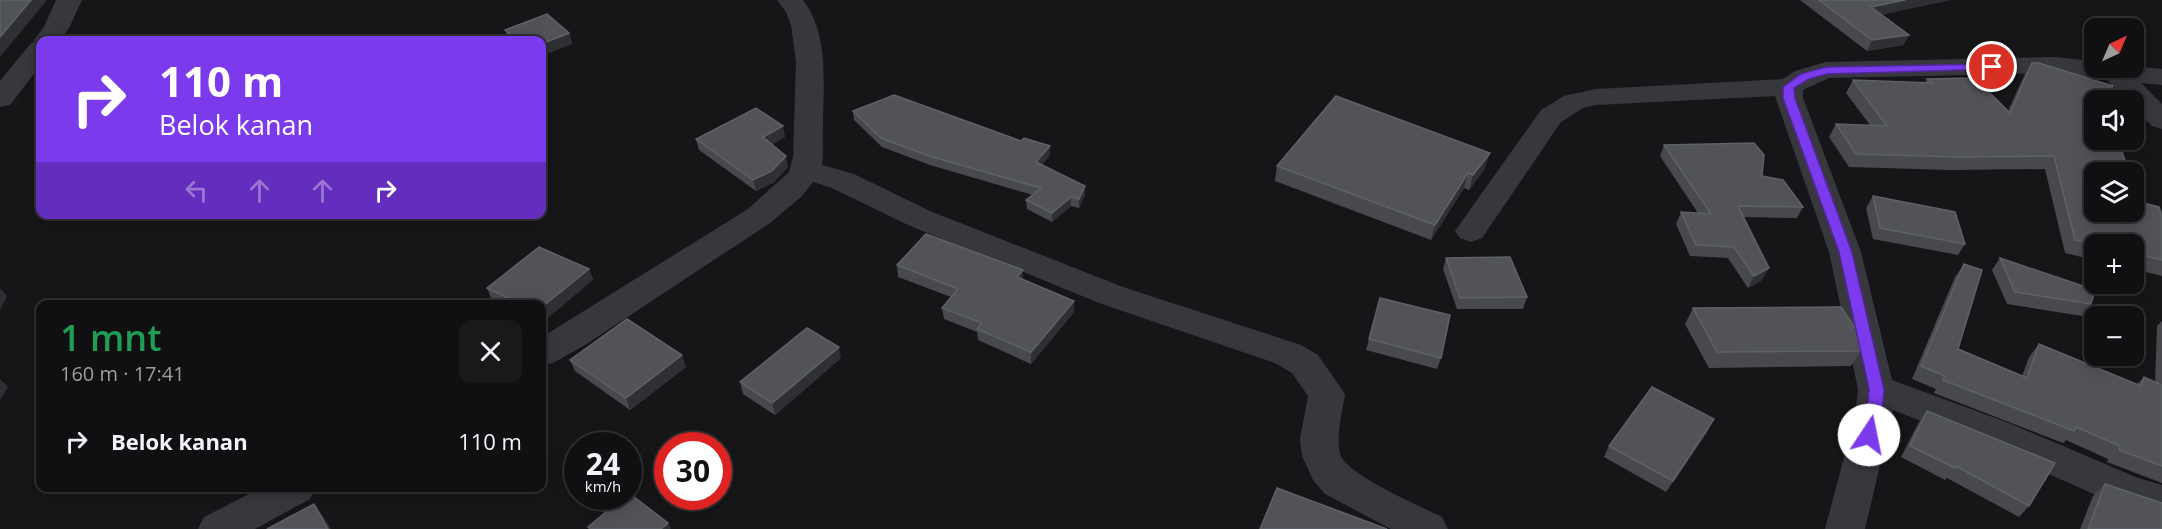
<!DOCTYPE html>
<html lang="id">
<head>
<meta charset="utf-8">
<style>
  :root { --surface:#101012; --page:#19191b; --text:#f1f3f6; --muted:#9c9d9f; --line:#303032 }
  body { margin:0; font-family:"Open Sans",sans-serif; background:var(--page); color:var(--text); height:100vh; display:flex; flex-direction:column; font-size:22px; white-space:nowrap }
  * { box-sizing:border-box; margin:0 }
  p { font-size:20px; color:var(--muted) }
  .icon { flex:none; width:33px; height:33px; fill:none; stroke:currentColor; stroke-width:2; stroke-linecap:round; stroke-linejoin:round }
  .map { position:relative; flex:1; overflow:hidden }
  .sheet { position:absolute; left:36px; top:300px; width:510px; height:192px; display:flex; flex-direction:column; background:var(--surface); border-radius:12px; box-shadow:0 3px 15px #0003,0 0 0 2px var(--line) }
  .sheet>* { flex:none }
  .hud { position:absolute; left:36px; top:36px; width:510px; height:183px; border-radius:12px; box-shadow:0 3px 15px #0003,0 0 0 2px var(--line); background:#7c3aed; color:#fff; overflow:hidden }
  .needle { width:39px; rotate:44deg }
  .fabs { position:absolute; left:2084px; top:18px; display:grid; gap:12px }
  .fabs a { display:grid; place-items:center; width:60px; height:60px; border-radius:12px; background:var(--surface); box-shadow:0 3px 15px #0003,0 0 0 2px var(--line); font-size:30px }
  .speed { position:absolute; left:564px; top:432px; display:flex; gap:12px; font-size:30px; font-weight:700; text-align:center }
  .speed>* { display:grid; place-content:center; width:78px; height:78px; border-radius:50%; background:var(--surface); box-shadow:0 3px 15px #0003,0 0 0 2px var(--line); line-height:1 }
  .speed small { font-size:15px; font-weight:400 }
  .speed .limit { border:9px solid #d22; background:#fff; color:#111 }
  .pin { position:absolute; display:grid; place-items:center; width:51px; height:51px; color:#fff; margin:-26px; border:3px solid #fff; border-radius:50%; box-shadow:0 2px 6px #0007 }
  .me { position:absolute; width:66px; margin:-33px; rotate:11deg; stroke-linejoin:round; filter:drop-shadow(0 0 4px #0008) }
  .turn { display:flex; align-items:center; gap:21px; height:126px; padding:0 24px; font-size:27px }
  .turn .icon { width:78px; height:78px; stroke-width:2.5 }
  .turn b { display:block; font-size:42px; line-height:51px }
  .lanes { display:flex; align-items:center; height:57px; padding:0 24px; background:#0003; justify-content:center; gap:30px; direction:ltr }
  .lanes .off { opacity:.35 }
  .round { display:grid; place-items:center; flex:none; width:63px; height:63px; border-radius:12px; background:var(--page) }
  .summary { display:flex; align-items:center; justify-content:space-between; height:102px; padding:0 24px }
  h1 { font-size:36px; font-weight:600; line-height:45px; color:#1e9e55 }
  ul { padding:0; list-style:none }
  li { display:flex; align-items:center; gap:18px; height:78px; padding:0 24px }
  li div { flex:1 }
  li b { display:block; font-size:22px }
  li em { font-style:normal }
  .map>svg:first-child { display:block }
</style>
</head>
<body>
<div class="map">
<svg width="2162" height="529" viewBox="0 0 2162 529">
  <rect width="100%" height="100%" fill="#161618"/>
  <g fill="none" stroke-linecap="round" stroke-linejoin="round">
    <g fill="#37383d" fill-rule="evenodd">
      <path d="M56,0H82L69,28L60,40H40V66L10,105L0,107V81L31,43L35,42L34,40L44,27Z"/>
      <path d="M777,0H803C830,35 823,86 823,127C822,140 824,152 822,165L854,174L930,211L1123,287L1301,345L1318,355L1345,394C1342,413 1336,435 1340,454C1345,474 1422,507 1442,517L1448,529H1391L1325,494L1313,480L1302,456L1300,439L1308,396L1292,373L1275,363L1099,303L908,225L832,188L813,182L802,196L770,223L585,345L555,362L542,366V337L748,209L789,172L793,157L796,61L791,25L786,12Z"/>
      <path d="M2055,57L2094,61V68H2133V66L2162,69V85L2141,83L2162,104V129L2152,126L2133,107V100H2127L2106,79L2055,73L1829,78L1803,90V98L1861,252L1892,380L2009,423L2138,478L2162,485V519L2112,502L1983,445L1893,410L1865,529H1825L1855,416L1858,389L1829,252L1775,96L1596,105L1583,108L1561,122L1482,238L1471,242L1460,238L1455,231L1541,110L1564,96L1596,89L1783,79L1795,71L1826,62Z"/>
      <path d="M261,488H316L310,499L255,529H198L204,517Z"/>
    </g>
  </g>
  <g fill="#47494d">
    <path d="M1800,0H1951L1881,14L1909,35L1903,45L1867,51Z"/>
    <path d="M505,30L569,33L572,44L542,40H509Z"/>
    <path d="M2032,63L2094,140L2139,202L2162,216V276L2133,269V244H2094V260L2065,253L2045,169L1950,170L1849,167L1829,137L1836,124L1870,125L1846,93L1853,80L1925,83L1927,79L2008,111L2024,76Z"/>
    <path d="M853,111L1050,155L1042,165L1085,186V195L1079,208L1071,206L1052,222L1027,209L1026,200L1033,195L930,165L882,147L854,120Z"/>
    <path d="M785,137L772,144L788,167L774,182L756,191L699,150L696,139Z"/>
    <path d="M1664,145L1762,176L1803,207L1797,218L1743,217L1762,280L1748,288L1728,258L1690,256L1676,224L1681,212L1698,213L1660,156Z"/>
    <path d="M1277,166L1485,168L1469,190L1464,188L1431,240L1275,181Z"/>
    <path d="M1873,196L1965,244L1958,255L1873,239L1866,208Z"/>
    <path d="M1446,258L1527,297L1523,309H1457L1443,269Z"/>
    <path d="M2000,258L2091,304L2082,316L2007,304L1992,270Z"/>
    <path d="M1964,264L1958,349L2022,376L2029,357L2039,344L2137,384L2144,377L2155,382L2157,326L2162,321V483L2107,462L2108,459L2066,440L2063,443L1934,393L1936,389L1912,379L1955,277Z"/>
    <path d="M897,265L1023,270V280L1074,301V312L1031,364L978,340L977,332L944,319L942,308L951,297L898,277Z"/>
    <path d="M589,269L593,280L542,304H502L492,300L487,288Z"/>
    <path d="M1380,298L1441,358L1437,369L1366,350Z"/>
    <path d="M1693,308L1861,351L1851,366L1709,368L1685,324Z"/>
    <path d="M841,358L775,415L743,394L740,382Z"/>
    <path d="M570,360L686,367L630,410L575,371Z"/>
    <path d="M1927,411L2029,506L2019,517L1947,478L1945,480L1901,457L1919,422Z"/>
    <path d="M1708,431L1666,492L1604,457L1609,446Z"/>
    <path d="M2105,484L2162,529H2080L2093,496Z"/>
  </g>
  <g fill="#2f3033">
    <path d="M31,0H47L0,57V37Z"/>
    <path d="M1905,0H1951L1866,18L1871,7Z"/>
    <path d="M569,33L572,44L542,56V44Z"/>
    <path d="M1909,35L1903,45L1867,51L1872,40Z"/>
    <path d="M783,126L785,137L766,148L763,137Z"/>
    <path d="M1050,146V155L1037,171L1036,162Z"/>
    <path d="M1490,153L1485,168L1469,190L1473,175Z"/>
    <path d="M786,156L788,167L774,182L756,191L753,180Z"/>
    <path d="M1468,173L1464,188L1431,240L1435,225Z"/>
    <path d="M1085,186V195L1079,208V199Z"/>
    <path d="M1071,197V206L1052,222V213Z"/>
    <path d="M1769,268L1762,280L1748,288L1754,276Z"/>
    <path d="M589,269L593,280L542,323V307Z"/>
    <path d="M1023,270V281L1017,277Z"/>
    <path d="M0,288L7,296L0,310Z"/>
    <path d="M1074,301V312L1031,364V352Z"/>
    <path d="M839,347L841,358L775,415L772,403Z"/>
    <path d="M682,355L686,367L630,410L626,398Z"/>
    <path d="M0,379L8,387L0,400Z"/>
    <path d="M1714,419L1708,431L1666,492L1673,481Z"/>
    <path d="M314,504L325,519L331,529H328Z"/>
    <path d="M668,523L671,529H661Z"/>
  </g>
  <g fill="#525359" stroke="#5f6168" stroke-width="1.5">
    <path d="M0,0H31L0,37Z"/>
    <path d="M1819,0H1905L1871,7L1909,35L1872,40Z"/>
    <path d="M547,14L569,33L542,44V40H517L505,30Z"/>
    <path d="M2032,63H2039L2113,86L2108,100H2094V140H2118L2129,172H2094V212H2133V185L2139,202L2159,207L2162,216V260L2133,253V244H2097L2075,240L2054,156L1958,157L1856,154L1836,124L1887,126L1853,80L1933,83L1927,79L1975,78L2010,113Z"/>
    <path d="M894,95L1021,141L1024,138L1050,146L1036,162L1085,186L1079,199L1071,197L1052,213L1026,200L1041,188L929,156L881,138L853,111Z"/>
    <path d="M1336,96L1490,153L1473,175L1468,173L1435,225L1277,166Z"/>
    <path d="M756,108L783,126L763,137L786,156L772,171L753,180L696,139Z"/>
    <path d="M1754,143L1764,155L1762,176L1783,180L1803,207L1738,206L1769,268L1754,276L1734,247L1696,245L1681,212L1711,214L1664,145Z"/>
    <path d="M1873,196L1955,212L1965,244L1880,228Z"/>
    <path d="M926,234L1023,270L1017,277L1074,301L1031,352L977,329L982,323L942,308L958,289L897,265Z"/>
    <path d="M539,247L589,269L542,307V304H521L487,288Z"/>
    <path d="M1510,257L1527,297L1460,298L1446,258Z"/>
    <path d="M2000,258L2095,290L2091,304L2015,292Z"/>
    <path d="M1964,264L1982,270L1958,349L2027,378L2039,344L2141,386L2144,377L2162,385V466L2119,450L2120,446L2076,427L2074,431L1943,380L1945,376L1921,366Z"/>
    <path d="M1380,298L1450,315L1441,358L1369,339Z"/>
    <path d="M1841,307L1856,329L1861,351L1717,352L1693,308Z"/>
    <path d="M627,319L682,355L626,398L570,360Z"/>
    <path d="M807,328L839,347L772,403L740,382Z"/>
    <path d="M1652,387L1714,419L1673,481L1609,446Z"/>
    <path d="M1927,411L2055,463L2029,506L1956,466L1955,468L1910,446Z"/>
    <path d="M2105,484L2162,503V529H2088Z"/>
    <path d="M1277,488L1387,529H1260Z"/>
    <path d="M629,493L668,523L661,529H590L588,527L625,496H628Z"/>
    <path d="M314,504L328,529H267Z"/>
  </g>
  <path fill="#7c3aed" stroke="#51269a" stroke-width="1.5" d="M1992,64L1996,65V69L1827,74L1809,79L1794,88L1795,98L1852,252L1884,389L1882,416L1875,440L1869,442L1864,440L1861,435L1867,416L1869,389L1839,252L1783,98V87L1801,74L1826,67Z"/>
</svg>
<div class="fabs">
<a><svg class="needle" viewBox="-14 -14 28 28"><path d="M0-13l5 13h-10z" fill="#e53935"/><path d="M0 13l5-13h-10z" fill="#9c9d9f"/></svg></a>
<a><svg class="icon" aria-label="sound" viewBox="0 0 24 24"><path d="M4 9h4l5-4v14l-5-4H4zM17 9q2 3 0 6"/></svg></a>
<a><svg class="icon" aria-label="layers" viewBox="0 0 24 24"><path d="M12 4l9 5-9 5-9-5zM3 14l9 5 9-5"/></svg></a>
<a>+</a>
<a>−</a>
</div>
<div class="speed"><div>24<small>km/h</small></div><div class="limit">30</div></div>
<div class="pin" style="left:1992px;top:67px;background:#d93025"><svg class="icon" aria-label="arrive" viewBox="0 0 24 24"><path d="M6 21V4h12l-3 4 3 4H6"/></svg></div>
<svg class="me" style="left:1869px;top:435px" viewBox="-20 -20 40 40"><circle r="19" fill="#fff"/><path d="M0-13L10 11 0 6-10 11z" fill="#7c3aed"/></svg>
<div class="hud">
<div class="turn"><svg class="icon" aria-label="right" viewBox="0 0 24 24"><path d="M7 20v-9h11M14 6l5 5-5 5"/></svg><div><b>110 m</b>Belok kanan</div></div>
<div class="lanes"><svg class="icon off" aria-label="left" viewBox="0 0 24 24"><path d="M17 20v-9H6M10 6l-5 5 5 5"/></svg><svg class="icon off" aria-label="ahead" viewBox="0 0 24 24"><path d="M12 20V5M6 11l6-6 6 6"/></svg><svg class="icon off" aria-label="ahead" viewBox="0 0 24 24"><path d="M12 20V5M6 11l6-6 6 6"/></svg><svg class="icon" aria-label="right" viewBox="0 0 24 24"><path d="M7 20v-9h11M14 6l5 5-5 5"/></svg></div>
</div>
<section class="sheet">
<div class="summary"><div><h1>1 mnt</h1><p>160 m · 17:41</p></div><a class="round"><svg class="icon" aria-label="close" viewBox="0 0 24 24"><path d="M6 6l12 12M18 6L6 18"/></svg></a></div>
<ul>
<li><svg class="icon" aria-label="right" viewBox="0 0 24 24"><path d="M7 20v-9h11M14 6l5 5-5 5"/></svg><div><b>Belok kanan</b></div><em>110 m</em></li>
</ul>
</section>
</div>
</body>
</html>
